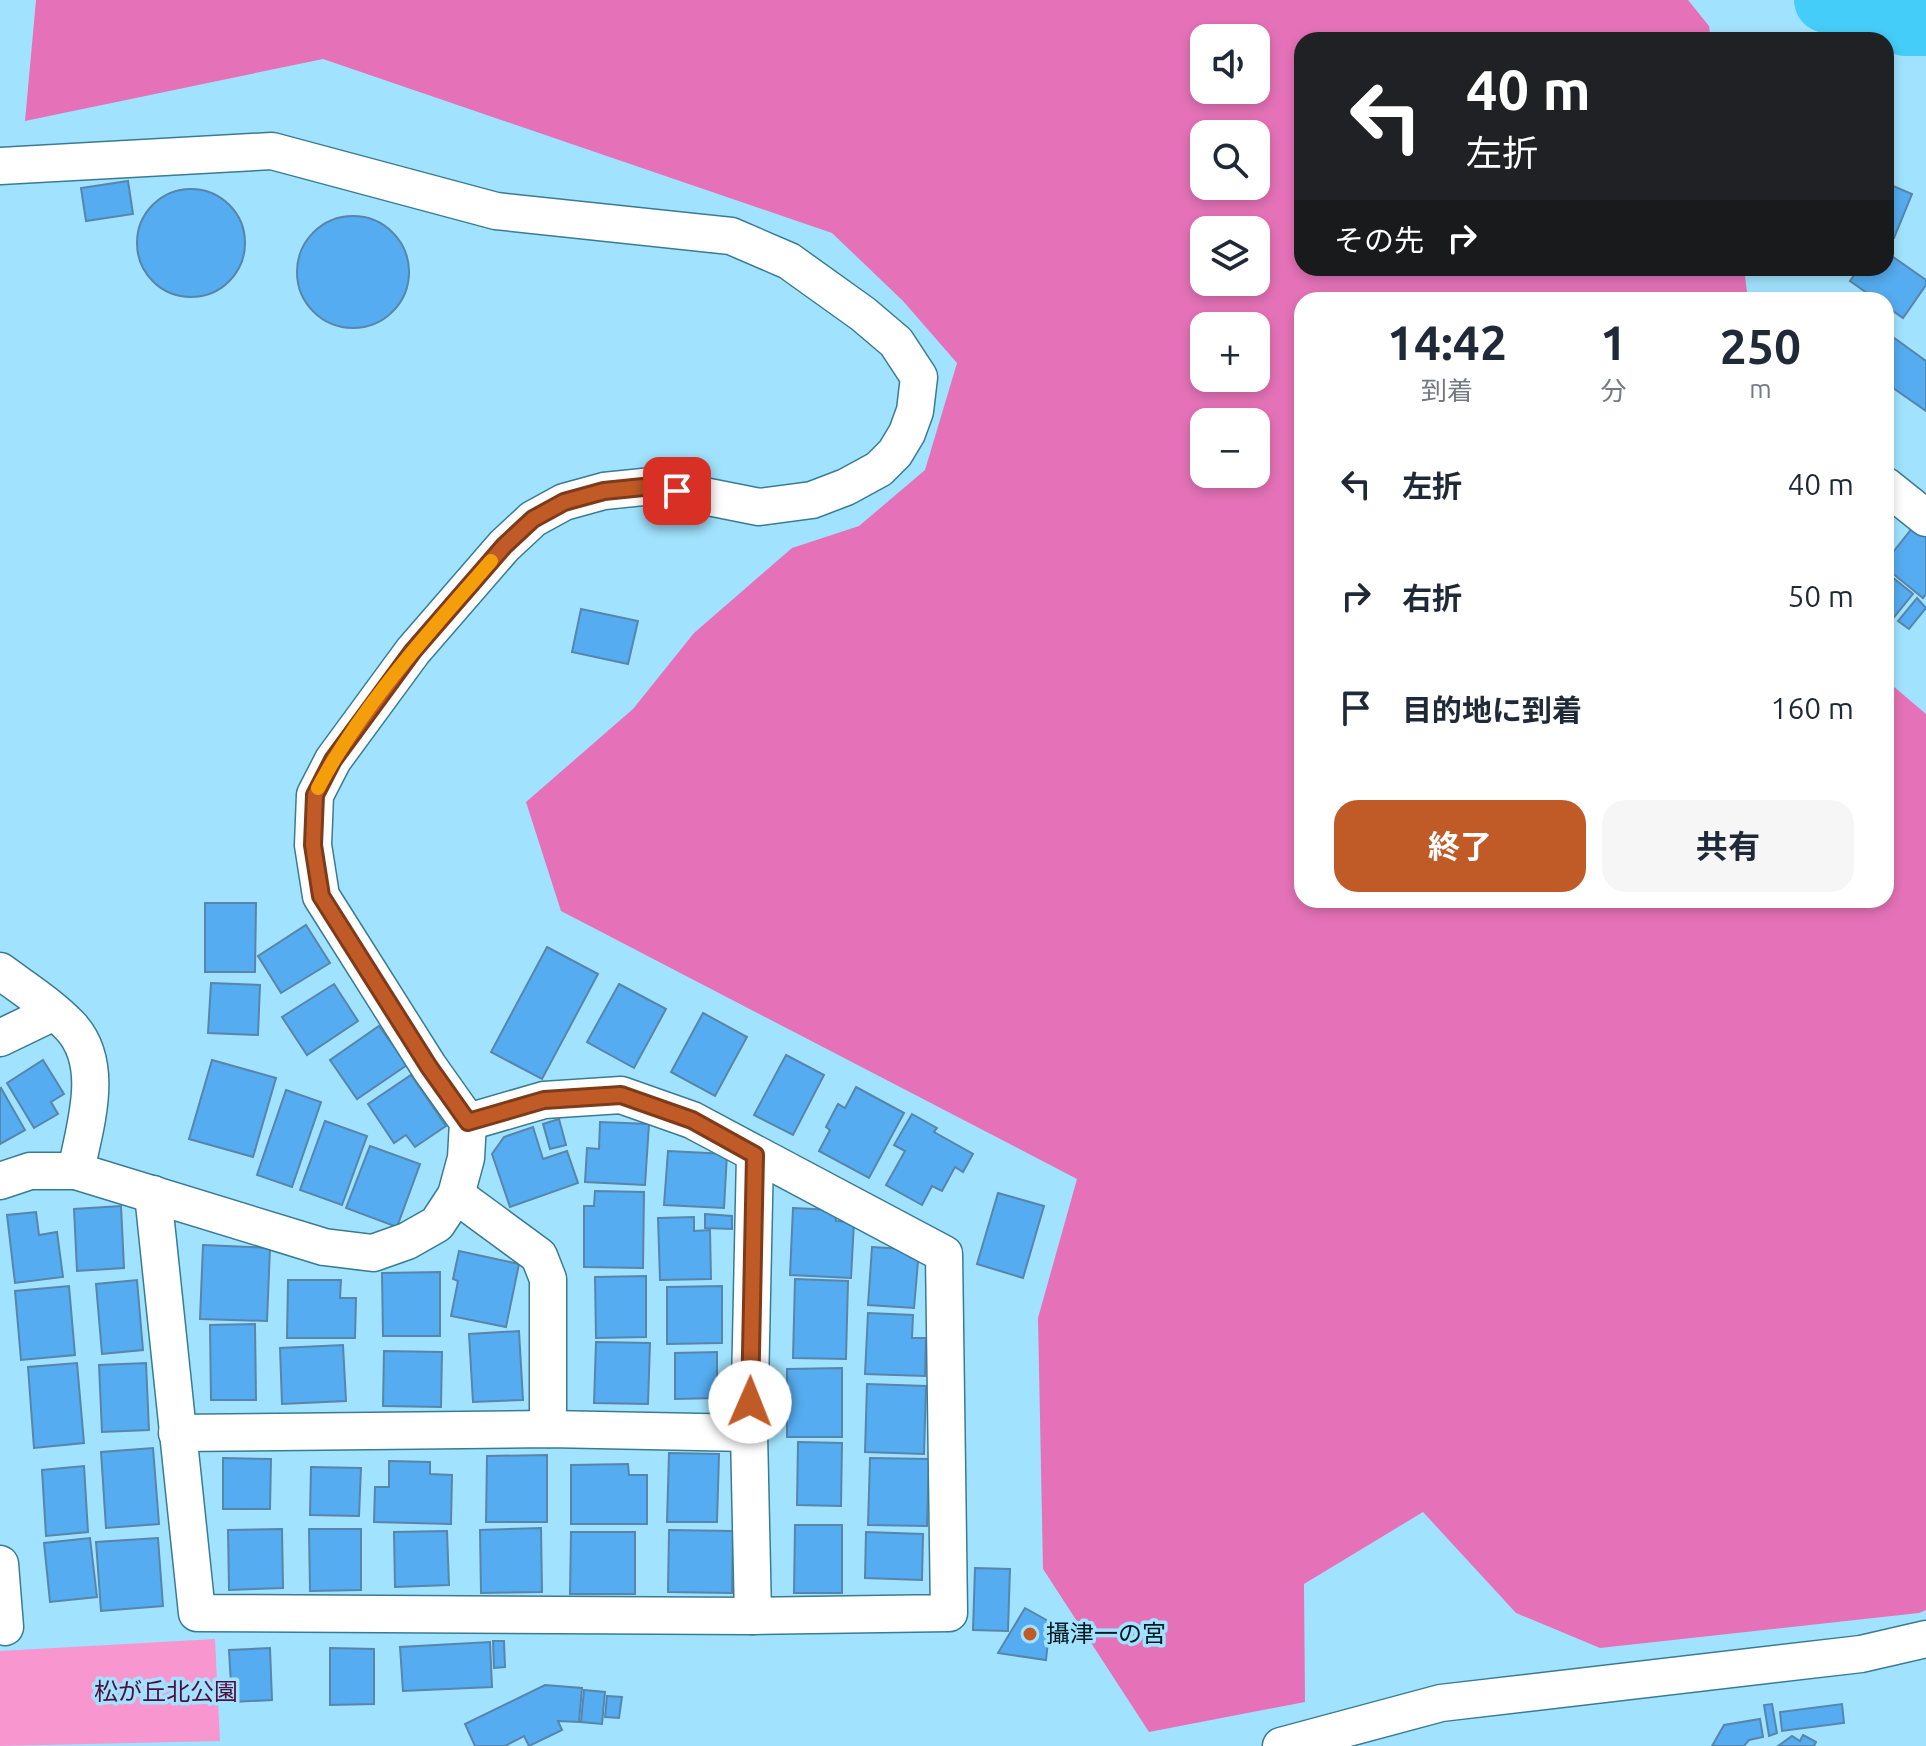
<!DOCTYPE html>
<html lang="ja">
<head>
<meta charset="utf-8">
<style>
  :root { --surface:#fff; --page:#f6f6f7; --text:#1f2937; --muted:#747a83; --accent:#c05b28 }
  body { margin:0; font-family:Ubuntu,"Noto Sans JP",sans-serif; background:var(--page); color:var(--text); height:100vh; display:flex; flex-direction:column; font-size:30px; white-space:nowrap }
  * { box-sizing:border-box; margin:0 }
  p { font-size:26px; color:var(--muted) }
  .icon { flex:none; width:44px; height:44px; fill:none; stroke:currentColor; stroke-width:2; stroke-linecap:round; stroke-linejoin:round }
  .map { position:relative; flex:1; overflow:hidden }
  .drawer { position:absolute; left:1294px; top:292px; width:600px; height:616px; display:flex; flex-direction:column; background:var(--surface); border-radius:24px; box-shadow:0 4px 12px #0003 }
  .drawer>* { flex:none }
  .top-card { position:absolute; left:1294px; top:32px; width:600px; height:244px; border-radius:24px; box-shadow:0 4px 12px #0003; background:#202124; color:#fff; overflow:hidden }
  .controls { position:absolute; left:1190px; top:24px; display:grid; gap:16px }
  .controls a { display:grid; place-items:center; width:80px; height:80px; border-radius:16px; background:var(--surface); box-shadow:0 4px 12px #0003; font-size:40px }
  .pin { position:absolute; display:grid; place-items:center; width:68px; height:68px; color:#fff; margin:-34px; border-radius:16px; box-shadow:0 4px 12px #0006 }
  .me { position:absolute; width:88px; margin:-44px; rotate:1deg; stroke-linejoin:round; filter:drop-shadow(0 0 6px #0008) }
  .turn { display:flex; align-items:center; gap:28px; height:168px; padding:0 40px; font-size:36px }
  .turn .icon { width:104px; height:104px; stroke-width:2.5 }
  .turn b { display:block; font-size:56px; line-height:68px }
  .then { display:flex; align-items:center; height:76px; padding:0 40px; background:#0003; gap:16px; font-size:30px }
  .eta { display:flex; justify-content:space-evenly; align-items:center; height:136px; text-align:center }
  .eta b { font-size:48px; font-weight:700; line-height:56px }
  .action { display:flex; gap:16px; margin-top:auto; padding:16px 40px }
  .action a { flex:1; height:92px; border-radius:24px; background:var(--accent); color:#fff; font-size:32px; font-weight:700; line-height:92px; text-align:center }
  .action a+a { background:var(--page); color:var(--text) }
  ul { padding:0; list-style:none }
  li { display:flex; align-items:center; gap:24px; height:112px; padding:0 40px }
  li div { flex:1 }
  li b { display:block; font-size:30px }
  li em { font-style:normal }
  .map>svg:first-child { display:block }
</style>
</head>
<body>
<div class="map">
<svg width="1926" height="1746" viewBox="0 0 1926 1746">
  <rect width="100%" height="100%" fill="#a1e3fe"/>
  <path fill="#f897cf" d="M215,1639L220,1741L0,1746V1651Z"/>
  <path fill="#e572b8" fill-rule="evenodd" d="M36,0H1688L1709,26L1711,40H1302V268H1744L1748,300H1302V900H1886V680L1926,714V1610L1919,1613L1600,1648L1516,1613L1423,1512L1304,1584L1305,1702L1149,1732L1043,1569L1038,1318L1077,1179L561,911L526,802L633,709L694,633L792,548L859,526L925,470L957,363L903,301L832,233L323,59L25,121ZM1204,38H1256V90H1204ZM1204,134H1256V186H1204ZM1204,230H1256V282H1204ZM1204,326H1256V378H1204ZM1204,422H1256V474H1204Z"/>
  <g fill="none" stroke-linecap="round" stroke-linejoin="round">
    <path stroke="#45cdfa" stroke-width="66" d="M1827,0L1906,23H1926"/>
  </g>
  <g fill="#55acf0" stroke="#5885ab" stroke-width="2">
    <path d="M128,181L133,214L86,221L81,188Z"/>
    <path d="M1886,183L1912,194L1894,238L1886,235Z"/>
    <circle cx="191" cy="243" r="54"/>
    <circle cx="353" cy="272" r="56"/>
    <path d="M1886,252L1926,280V285L1903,318L1886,306V300H1877L1850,281L1859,268H1886Z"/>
    <path d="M1886,332L1926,361V411L1886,383Z"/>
    <path d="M1917,522L1926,529V594L1923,598L1886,568V561Z"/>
    <path d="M1886,572L1913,594L1886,627Z"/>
    <path d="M1917,598L1926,608L1909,629L1898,621Z"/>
    <path d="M581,609L638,621L628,664L572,652Z"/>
    <path d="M205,903H256L255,972H205Z"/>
    <path d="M306,925L330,963L281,993L258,956Z"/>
    <path d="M547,947L598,974L542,1079L491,1052Z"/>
    <path d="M211,983L260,985L258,1035L208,1033Z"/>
    <path d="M334,984L358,1021L307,1055L282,1017Z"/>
    <path d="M619,984L666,1009L634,1068L587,1042Z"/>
    <path d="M703,1013L747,1037L715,1096L671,1072Z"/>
    <path d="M379,1026L407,1065L357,1099L330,1060Z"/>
    <path d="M786,1055L824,1075L793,1135L754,1115Z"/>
    <path d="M43,1060L64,1094L51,1102L58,1114L34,1128L7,1083Z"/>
    <path d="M212,1060L276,1078L253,1157L189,1139Z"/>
    <path d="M411,1075L446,1126L415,1147L406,1135L394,1143L368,1104Z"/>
    <path d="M856,1087L904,1113L869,1178L819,1151L830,1130L826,1127L838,1104L845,1108Z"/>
    <path d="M1,1088L25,1130L0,1144V1089Z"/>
    <path d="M286,1090L321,1102L292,1187L257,1175Z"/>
    <path d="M912,1114L937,1128L934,1132L973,1154L963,1172L955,1167L942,1191L932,1186L922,1205L886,1185L905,1151L894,1145Z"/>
    <path d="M559,1119L566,1145L550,1149L543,1124Z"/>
    <path d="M325,1121L367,1136L342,1205L300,1190Z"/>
    <path d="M600,1122L649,1124L645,1185L585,1182L587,1148L599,1149Z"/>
    <path d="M533,1127L543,1159L567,1151L578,1183L510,1207L492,1154L504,1137Z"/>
    <path d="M370,1146L420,1164L397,1227L346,1208Z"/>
    <path d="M668,1151L727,1154L724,1208L664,1205Z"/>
    <path d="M595,1191L644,1192L643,1268L584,1267V1206H594Z"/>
    <path d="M998,1193L1044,1206L1023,1278L977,1264Z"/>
    <path d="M121,1206L124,1268L77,1271L74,1209Z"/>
    <path d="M793,1208L834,1210L836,1221L854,1222L851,1278L790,1275Z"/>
    <path d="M36,1212L39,1235L57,1232L63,1277L15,1283L7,1215Z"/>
    <path d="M705,1214L732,1216V1229L705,1228Z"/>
    <path d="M694,1217V1231L710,1230L711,1279L660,1280L658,1218Z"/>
    <path d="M203,1245L270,1248L267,1321L200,1319Z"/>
    <path d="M872,1247L919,1250L914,1308L868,1305Z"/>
    <path d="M459,1251L519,1264L506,1327L451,1316L458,1281L453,1279Z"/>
    <path d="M440,1272V1336H383L382,1273Z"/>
    <path d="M646,1276V1337L596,1338L595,1277Z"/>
    <path d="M795,1279L848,1281L846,1359L793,1358Z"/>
    <path d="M137,1280L143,1350L102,1354L96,1284Z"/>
    <path d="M288,1280H341L340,1298H356L355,1338H287Z"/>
    <path d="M69,1286L75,1355L21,1360L15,1291Z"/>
    <path d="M722,1286V1343L667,1344V1287Z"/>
    <path d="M868,1313L913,1315L912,1338H926L925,1376L865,1374Z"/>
    <path d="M255,1324L256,1400H211L210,1325Z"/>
    <path d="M519,1331L523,1400L473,1402L469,1334Z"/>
    <path d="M596,1342L650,1343L648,1404L594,1403Z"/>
    <path d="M343,1345L346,1401L282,1404L280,1348Z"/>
    <path d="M384,1351L442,1352L441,1407L383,1406Z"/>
    <path d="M717,1352V1398L675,1399V1353Z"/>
    <path d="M77,1363L84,1443L34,1448L28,1367Z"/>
    <path d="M146,1363L149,1430L102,1432L99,1365Z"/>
    <path d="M842,1368V1437H787V1369Z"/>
    <path d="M867,1384L926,1386L924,1454L865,1452Z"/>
    <path d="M798,1442L842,1443L841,1506L797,1505Z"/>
    <path d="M153,1448L159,1524L106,1528L101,1452Z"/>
    <path d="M669,1453L719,1454L717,1522H667Z"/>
    <path d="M547,1455V1522H486L487,1456Z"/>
    <path d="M223,1458L271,1459L270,1509H223Z"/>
    <path d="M870,1458L929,1459L927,1526L868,1525Z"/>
    <path d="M389,1461L430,1462V1474L452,1475L451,1524L374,1522L375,1487H389Z"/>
    <path d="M628,1464L629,1475H647V1524H571V1465Z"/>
    <path d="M84,1466L88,1532L46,1536L42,1470Z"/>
    <path d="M311,1467L361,1468L359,1516L310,1515Z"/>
    <path d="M795,1525H842V1593H794Z"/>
    <path d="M541,1528L542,1592L481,1593L480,1530Z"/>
    <path d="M282,1529L283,1588L229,1590L228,1530Z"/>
    <path d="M309,1529H361V1590L310,1591Z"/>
    <path d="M669,1530L733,1531L732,1593L668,1592Z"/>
    <path d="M447,1531L449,1585L395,1587L394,1532Z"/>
    <path d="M571,1532H635V1594H570Z"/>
    <path d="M866,1532L923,1534L922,1580L865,1578Z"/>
    <path d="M90,1538L97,1597L50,1602L44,1543Z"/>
    <path d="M158,1538L163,1606L101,1611L96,1542Z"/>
    <path d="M975,1568L1010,1569L1008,1631L973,1630Z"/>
    <path d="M1025,1608L1050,1622L1046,1660L998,1653Z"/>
    <path d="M493,1641H504L505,1667L494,1668Z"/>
    <path d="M490,1642L492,1687L403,1691L400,1647Z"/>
    <path d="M270,1648L272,1700L232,1702L229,1650Z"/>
    <path d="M330,1648L374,1649V1704L330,1705Z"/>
    <path d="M545,1685L582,1688L579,1722L558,1721L562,1730L529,1746L524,1736L505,1746H475L465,1724Z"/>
    <path d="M584,1690L605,1692L602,1724L581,1722Z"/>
    <path d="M607,1696L622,1697L619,1718L605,1717Z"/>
    <path d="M1772,1704L1777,1733L1769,1736L1764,1705Z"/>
    <path d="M1842,1704L1844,1723L1782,1731L1780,1712Z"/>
    <path d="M1760,1719L1763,1737L1749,1740L1744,1746H1712L1724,1725Z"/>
    <path d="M1803,1735L1816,1742L1814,1746H1778L1792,1736L1800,1741Z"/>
  </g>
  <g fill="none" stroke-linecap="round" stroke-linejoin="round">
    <defs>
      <g id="minor">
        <path d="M0,166L272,151L496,211L731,236L789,261L863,314L896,342L919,377L915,411L907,433L895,453L879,469L846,487L812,500L759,507L653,486L604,491L564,502L533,519L504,546L413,651L333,760L315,795L313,845L321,896L429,1067L468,1122L466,1158L456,1195L437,1224L407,1241L373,1253L324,1247L76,1171H30L0,1181"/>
        <path d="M1886,486L1926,518"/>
        <path d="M0,971C23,988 50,1005 70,1026C106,1064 85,1125 76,1171"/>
        <path d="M0,1038L54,1012"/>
        <path d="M153,1194L197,1613L753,1616L949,1613L944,1254L692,1120L621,1095L544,1100L468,1122"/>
        <path d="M456,1195L539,1256L548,1279V1429"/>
        <path d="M177,1433L548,1429L749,1433"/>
        <path d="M0,1564L5,1627"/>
        <path d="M753,1616L749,1433L755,1155"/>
        <path d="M1281,1746L1441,1703L1861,1654L1926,1639"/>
      </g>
    </defs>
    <use href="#minor" stroke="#3a7b93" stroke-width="39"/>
    <use href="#minor" stroke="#fff" stroke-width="36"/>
  </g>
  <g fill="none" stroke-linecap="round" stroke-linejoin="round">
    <defs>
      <path id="route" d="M677,491L653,486L604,491L564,502L533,519L504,546L413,651L333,760L315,795L313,845L321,896L429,1067L468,1122L544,1100L621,1095L692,1120L755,1155L750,1402"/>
    </defs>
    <use href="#route" stroke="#7d3b1a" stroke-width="20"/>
    <use href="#route" stroke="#c05b28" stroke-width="14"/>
    <path stroke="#f59e0b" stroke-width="14" d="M318,788C362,705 429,632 491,561"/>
  </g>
  <circle fill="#c05b28" stroke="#a1e3fe" stroke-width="3" cx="1030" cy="1634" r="8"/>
  <g text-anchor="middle" stroke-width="7" stroke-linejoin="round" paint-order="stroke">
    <g font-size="24" fill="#001a23" stroke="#a1e3fe" text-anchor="start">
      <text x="1046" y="1642">攝津一の宮</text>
    </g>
    <g font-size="24" fill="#540b3c" stroke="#a1e3fe">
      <text x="166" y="1700">松が丘北公園</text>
    </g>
  </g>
</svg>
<div class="controls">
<a><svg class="icon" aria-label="sound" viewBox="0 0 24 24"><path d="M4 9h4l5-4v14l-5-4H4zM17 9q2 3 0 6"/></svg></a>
<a><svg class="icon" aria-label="search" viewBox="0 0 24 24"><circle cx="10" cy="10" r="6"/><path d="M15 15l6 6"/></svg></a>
<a><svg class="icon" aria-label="layers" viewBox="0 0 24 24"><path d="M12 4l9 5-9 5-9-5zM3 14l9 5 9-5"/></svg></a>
<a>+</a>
<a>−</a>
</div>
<div class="pin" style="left:677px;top:491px;background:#d93025"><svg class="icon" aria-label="arrive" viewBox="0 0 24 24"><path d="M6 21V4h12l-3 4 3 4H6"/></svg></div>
<svg class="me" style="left:750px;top:1402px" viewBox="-20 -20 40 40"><circle r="19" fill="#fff"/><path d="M0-13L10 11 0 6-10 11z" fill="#c05b28"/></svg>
<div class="top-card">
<div class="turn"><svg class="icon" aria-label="left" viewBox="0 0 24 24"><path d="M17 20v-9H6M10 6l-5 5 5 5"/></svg><div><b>40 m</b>左折</div></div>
<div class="then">その先<svg class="icon" aria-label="right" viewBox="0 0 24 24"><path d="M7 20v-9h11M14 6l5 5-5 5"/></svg></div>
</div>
<section class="drawer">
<div class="eta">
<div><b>14:42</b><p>到着</p></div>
<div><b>1</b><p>分</p></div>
<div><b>250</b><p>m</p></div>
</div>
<ul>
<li><svg class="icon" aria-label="left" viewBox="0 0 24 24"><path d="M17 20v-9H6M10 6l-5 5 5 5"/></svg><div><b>左折</b></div><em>40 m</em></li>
<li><svg class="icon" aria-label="right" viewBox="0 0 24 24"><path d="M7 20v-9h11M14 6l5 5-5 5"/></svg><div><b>右折</b></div><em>50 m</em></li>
<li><svg class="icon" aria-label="arrive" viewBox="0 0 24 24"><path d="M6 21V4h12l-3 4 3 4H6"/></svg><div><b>目的地に到着</b></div><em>160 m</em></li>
</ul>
<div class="action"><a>終了</a><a>共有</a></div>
</section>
</div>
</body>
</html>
